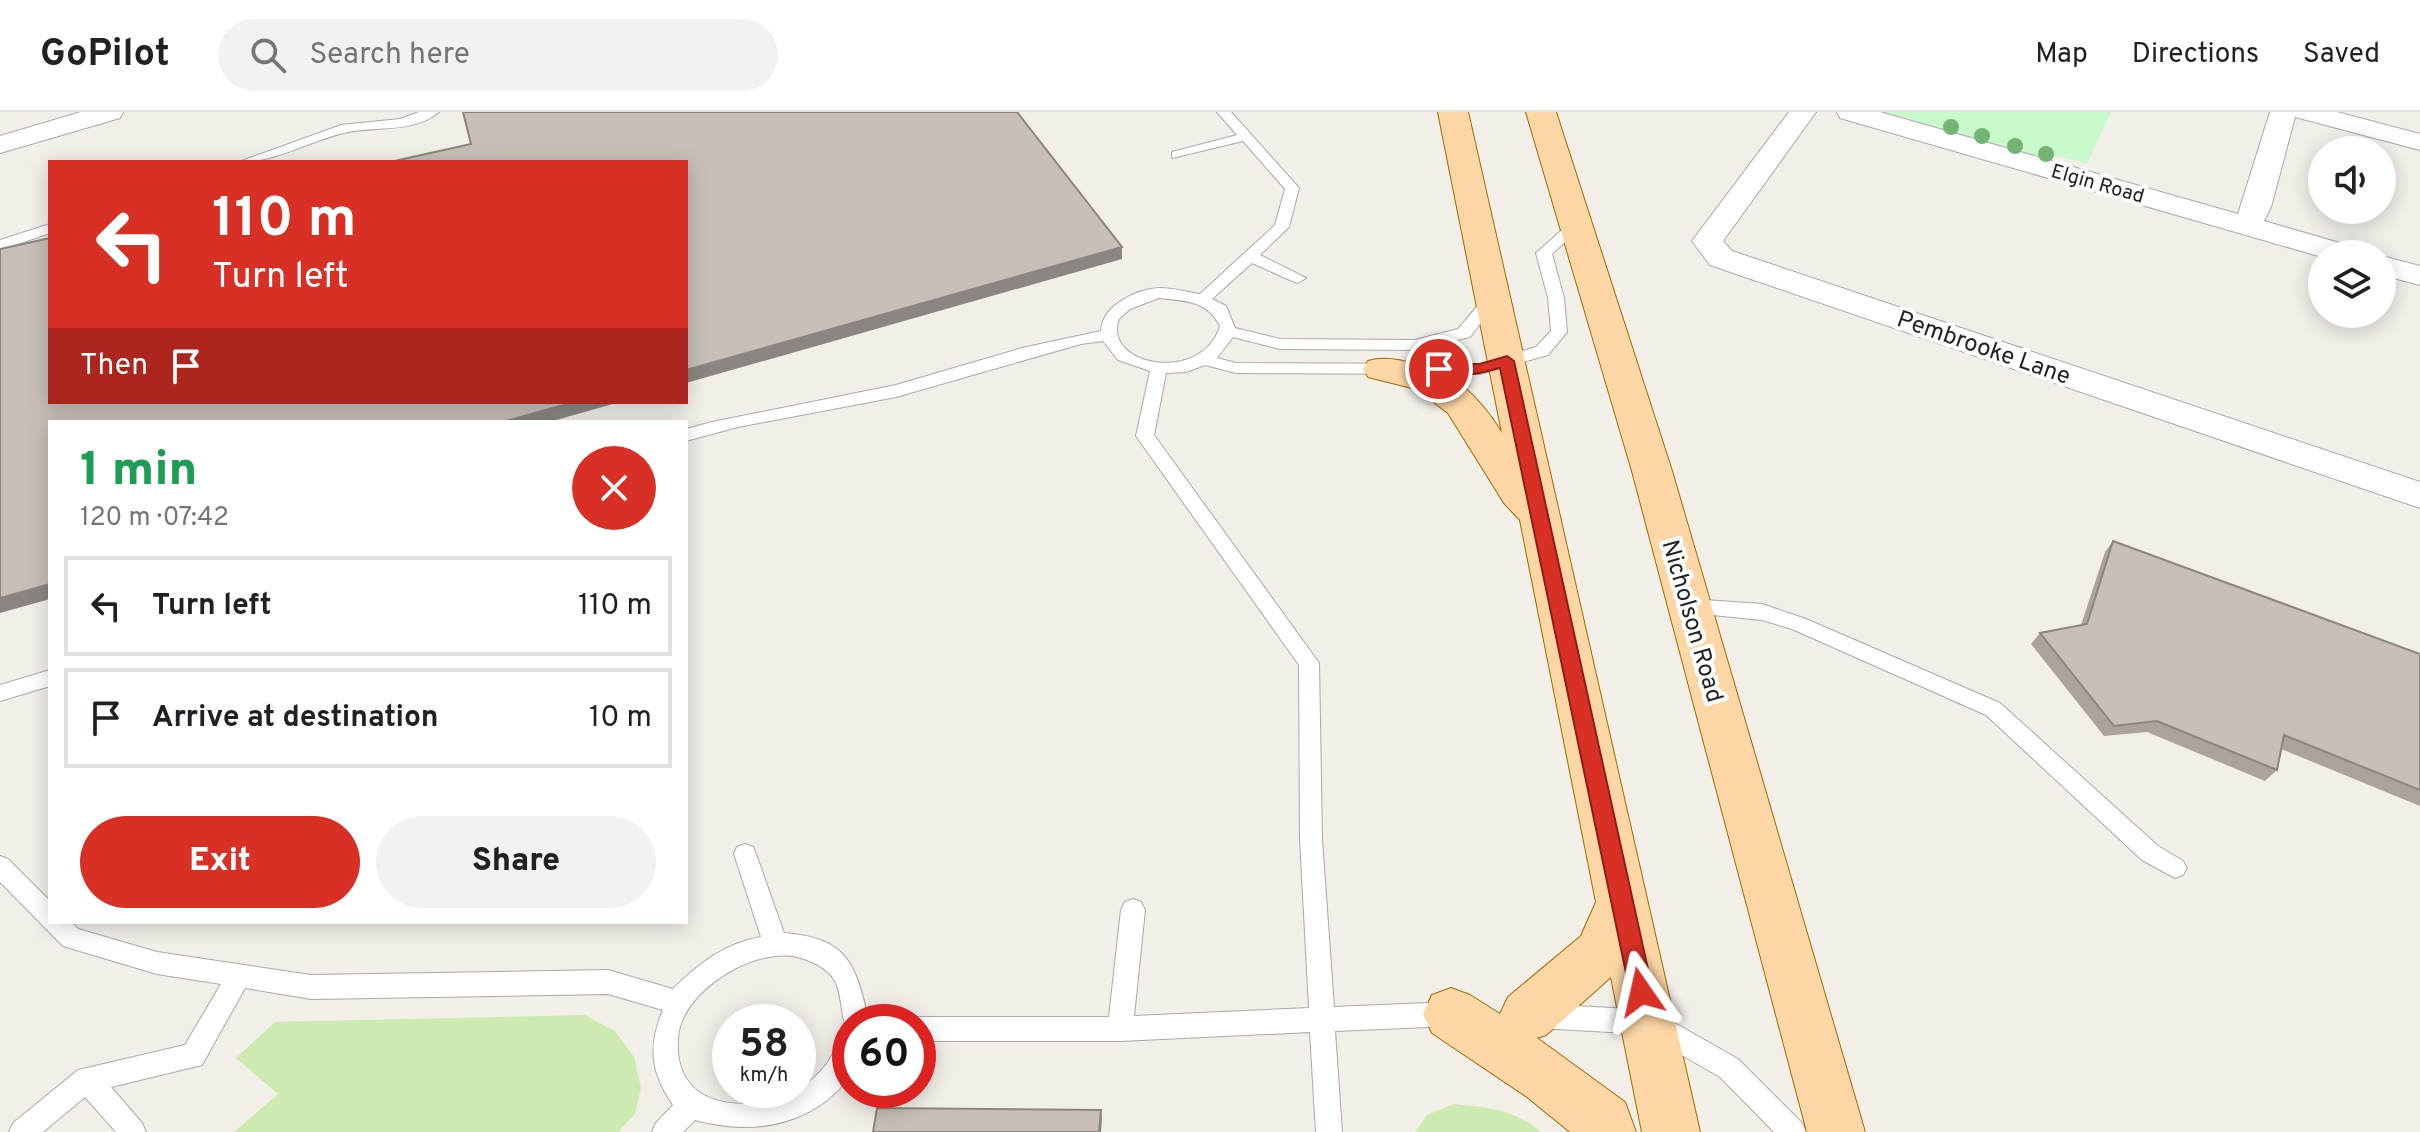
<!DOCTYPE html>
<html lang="en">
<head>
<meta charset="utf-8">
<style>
  :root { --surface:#fff; --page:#f2f2f2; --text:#202124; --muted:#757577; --line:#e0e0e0; --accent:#d93025 }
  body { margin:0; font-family:Overpass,sans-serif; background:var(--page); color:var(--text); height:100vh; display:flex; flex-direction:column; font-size:30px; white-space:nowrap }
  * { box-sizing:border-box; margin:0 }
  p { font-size:26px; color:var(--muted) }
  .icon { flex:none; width:44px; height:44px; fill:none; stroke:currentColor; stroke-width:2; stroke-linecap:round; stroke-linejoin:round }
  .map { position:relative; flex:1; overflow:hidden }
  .sheet { position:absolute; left:48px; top:308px; width:640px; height:504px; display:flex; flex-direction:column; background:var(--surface); border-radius:0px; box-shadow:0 4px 20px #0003 }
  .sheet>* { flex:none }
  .guide { position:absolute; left:48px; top:48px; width:640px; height:244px; border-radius:0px; box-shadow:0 4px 20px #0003; background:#d93025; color:#fff; overflow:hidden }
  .fabs { position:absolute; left:2308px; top:24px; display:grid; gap:16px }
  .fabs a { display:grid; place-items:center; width:88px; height:88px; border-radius:50%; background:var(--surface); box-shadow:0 4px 20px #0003; font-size:40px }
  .speed { position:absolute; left:712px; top:892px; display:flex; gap:16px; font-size:40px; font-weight:700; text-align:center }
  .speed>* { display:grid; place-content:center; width:104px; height:104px; border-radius:50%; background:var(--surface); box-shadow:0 4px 20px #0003; line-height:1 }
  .speed small { font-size:20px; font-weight:400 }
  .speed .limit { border:12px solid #d22; background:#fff; color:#111 }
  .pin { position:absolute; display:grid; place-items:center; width:68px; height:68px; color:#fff; margin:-34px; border:4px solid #fff; border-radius:50%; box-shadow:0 2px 8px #0007 }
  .me { position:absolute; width:88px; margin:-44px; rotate:349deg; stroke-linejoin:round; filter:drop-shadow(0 0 6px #0008) }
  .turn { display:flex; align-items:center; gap:28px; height:168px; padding:0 32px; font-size:36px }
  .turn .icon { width:104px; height:104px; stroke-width:2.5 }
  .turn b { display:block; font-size:56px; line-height:68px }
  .then { display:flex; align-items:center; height:76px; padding:0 32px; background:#0003; gap:16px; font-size:30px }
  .round { display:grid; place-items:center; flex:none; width:84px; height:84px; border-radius:42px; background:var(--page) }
  .headline { display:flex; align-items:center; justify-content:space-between; height:136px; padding:0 32px }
  h1 { font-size:48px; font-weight:800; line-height:60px; color:#1e9e55 }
  .button { display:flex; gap:16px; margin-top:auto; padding:16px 32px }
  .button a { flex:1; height:92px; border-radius:48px; background:var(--accent); color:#fff; font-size:32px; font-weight:800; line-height:92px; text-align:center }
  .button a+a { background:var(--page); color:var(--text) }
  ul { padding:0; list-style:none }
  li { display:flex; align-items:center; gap:24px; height:100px; margin:0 16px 12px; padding:0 16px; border:4px solid var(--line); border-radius:0px }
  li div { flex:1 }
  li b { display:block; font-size:30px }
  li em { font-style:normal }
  header { display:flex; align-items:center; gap:48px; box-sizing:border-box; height:112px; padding:0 40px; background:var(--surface); border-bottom:2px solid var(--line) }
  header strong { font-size:38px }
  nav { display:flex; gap:44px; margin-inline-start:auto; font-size:28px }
  .search { width:560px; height:72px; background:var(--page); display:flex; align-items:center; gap:20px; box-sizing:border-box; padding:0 28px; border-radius:44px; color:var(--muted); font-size:30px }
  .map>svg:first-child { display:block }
</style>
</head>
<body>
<header>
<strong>GoPilot</strong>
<div class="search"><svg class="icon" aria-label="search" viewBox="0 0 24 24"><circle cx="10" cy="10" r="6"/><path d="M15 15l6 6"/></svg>Search here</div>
<nav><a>Map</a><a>Directions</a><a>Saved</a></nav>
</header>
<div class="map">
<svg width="2420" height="1020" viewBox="0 0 2420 1020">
  <rect width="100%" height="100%" fill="#f2efe9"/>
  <g fill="#cdebb0">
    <path d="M585,903L615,919L634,945L641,976L635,1002L618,1020H234L278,982L236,946L275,910Z"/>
    <path d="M1454,992C1487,995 1514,997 1541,1020H1415L1427,1003Z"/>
  </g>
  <path fill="#c8facc" d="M1883,0H2111L2087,52L2060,44L2047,46Z"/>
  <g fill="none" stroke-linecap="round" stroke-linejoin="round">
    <defs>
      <g id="lane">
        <path d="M419,0H439C414,21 378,14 348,20C310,28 278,50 239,50L341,13L400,7Z"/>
        <path d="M1217,0H1231L1299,76L1289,115L1260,143L1306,166L1298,171L1292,169L1252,151L1212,187L1226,194L1235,216L1280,227L1415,228L1458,217L1479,192L1482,177H1494L1495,193L1470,225L1415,238L1280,237L1233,225L1217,246L1236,251L1480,252L1536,235L1551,219L1548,186L1536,141L1571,110L1576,109L1583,113L1552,142L1564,186L1567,220L1548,243L1480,262L1236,261L1205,253L1186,260L1166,261L1154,323L1319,551L1322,727L1334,895L1452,890L1461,894L1465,902L1461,910L1452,914L1335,919L1342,1020H1316L1310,920L1120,929H918V910H908L918,905H1109L1121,798L1125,790L1133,787L1141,790L1145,798L1134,904L1309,896L1300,727L1299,553L1136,324L1150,259L1118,248L1103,229L1081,232L896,285L738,315L686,329V317L712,310L896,273L1022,236L1101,219C1102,193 1137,177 1160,176C1173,176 1187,180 1200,182L1275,113L1285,77L1243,29L1172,46V40L1237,23ZM1159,186C1185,189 1207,188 1220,214C1202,273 1102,254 1119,207L1130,197Z"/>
        <path d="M50,112V121L0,138V128Z"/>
        <path d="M1690,487L1762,492L1806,507L2000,591L2158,734L2183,749L2187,756L2183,763L2175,766L2142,748L1986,603L1792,517L1762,508L1683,500L1680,495L1683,490Z"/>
        <path d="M50,558V574L0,589V573Z"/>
        <path d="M745,732L753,735L756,742L784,821C849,826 856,853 869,910H850V920L847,919C841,904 842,885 836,871C829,856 812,849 797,845C754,835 681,879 678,926C674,980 715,998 763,990C789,986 813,971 828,950C835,939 838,928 850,923C850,934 853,949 850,961C847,971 834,982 826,989C787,1018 740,1020 695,1008L683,1020H652L656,1011L673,993C650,960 648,934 663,898L608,882L311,887L245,876L202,953L111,975L142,1011L146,1020H116L85,985L43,1020H9L13,1011L78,958L185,933L221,872L157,862L63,834L0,770V744L8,747L50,789V810H71L78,817L157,840L311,863L608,858L673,877C698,852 725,831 761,825L734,742L737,735Z"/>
        <path d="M1539,892L1648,898L1657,901L1738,947L1802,1011L1806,1020H1774L1720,965L1645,922L1539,916L1530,912L1526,904L1530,896Z"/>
      </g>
      <g id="street">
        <path d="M81,0H123L120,6L0,41V24Z"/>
        <path d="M1789,0H1816L1723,129L1732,139L2420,370V396L1710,153L1692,129Z"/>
        <path d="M1837,0H1880L2238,102L2270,0H2337L2420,22V38L2295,5L2271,95L2264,109L2357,136L2361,142H2322V145L1840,6Z"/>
        <path d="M2382,144L2420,154V173L2382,163Z"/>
      </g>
      <g id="primary">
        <path d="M1438,0H1468L1700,1020H1642L1611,865L1546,923L1537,926L1625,990L1636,1020H1570L1527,985L1432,921L1423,902L1432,883L1451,876L1470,883L1500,902L1508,885L1581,824L1596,790L1520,408L1504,391L1448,301L1416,277L1368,265L1363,257L1368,249C1383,245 1396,247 1411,251C1454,260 1479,284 1502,321Z"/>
        <path d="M1526,0H1556L1672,359L1865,1020H1807L1632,359Z"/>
      </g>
    </defs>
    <use href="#lane" stroke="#a9a9a9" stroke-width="2"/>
    <use href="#street" stroke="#a9a9a9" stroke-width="2"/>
    <use href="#primary" stroke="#a06b00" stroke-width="2"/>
    <use href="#lane" fill="#fff" fill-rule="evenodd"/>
    <use href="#street" fill="#fff" fill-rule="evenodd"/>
    <use href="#primary" fill="#fcd6a4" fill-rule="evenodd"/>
  </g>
  <g fill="#74b475">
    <circle cx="1951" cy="15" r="8"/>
    <circle cx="1982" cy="24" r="8"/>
    <circle cx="2015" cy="34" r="8"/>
    <circle cx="2046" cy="42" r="8"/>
  </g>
  <path fill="#aba49e" d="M2113,429L2420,542V694L2281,637L2277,658L2265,669L2147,620L2104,624L2031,532L2040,521L2081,513L2105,440Z"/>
  <g fill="#8b8681">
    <path d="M1122,135V147L686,271V258Z"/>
    <path d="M574,290H620L549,310H503Z"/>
    <path d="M50,472V487L0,501V486Z"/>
    <path d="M1101,998L1102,1006L1101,1020H1099Z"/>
  </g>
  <g fill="#c7bfb8" stroke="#8b8681" stroke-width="2">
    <path d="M463,0H1017L1122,135L686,258V50H390L471,32Z"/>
    <path d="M50,126V290H574L503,310H50V472L0,486V137Z"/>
    <path d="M2113,429L2420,542V678L2284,623L2277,658L2157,609L2114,614L2040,521L2087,512Z"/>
    <path d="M877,996L1101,998L1099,1020H873Z"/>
  </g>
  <path fill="#d93025" stroke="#8d1f18" stroke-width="2" d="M1507,244L1514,249L1653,880L1649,887L1641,890L1633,887L1630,880L1500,256C1482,261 1447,270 1431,257L1439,252H1480Z"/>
  <g text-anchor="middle" stroke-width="8" stroke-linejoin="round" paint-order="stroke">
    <g font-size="20" fill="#222" stroke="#fff">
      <text transform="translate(2098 71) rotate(16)" y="7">Elgin Road</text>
    </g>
    <g font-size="24" fill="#222" stroke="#fff">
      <text transform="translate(1984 235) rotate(19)" y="8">Pembrooke Lane</text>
      <text transform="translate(1693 509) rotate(74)" y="8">Nicholson Road</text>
    </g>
  </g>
</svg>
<div class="fabs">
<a><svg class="icon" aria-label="sound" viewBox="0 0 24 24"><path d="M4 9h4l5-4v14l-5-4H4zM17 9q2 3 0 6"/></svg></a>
<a><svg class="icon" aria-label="layers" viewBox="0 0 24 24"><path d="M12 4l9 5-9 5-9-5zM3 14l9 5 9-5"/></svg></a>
</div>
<div class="speed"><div>58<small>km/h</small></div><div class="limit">60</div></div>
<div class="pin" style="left:1439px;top:257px;background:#d93025"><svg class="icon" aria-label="arrive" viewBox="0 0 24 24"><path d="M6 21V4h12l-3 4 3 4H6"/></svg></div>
<svg class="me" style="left:1641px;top:880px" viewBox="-20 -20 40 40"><path d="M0-17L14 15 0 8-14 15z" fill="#d93025" stroke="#fff" stroke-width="4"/></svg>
<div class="guide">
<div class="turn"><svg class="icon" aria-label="left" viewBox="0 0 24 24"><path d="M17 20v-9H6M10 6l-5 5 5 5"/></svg><div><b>110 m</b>Turn left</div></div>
<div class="then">Then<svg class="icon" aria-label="arrive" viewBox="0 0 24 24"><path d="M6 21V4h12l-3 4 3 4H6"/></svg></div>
</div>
<section class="sheet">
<div class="headline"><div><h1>1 min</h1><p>120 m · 07:42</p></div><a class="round" style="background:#d93025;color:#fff"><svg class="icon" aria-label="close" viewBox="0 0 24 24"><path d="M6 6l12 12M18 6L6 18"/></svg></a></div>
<ul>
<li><svg class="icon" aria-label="left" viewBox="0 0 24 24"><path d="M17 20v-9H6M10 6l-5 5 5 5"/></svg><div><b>Turn left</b></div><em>110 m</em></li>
<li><svg class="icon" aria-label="arrive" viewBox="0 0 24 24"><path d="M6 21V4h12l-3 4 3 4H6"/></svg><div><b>Arrive at destination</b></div><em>10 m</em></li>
</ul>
<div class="button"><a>Exit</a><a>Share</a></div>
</section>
</div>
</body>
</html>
